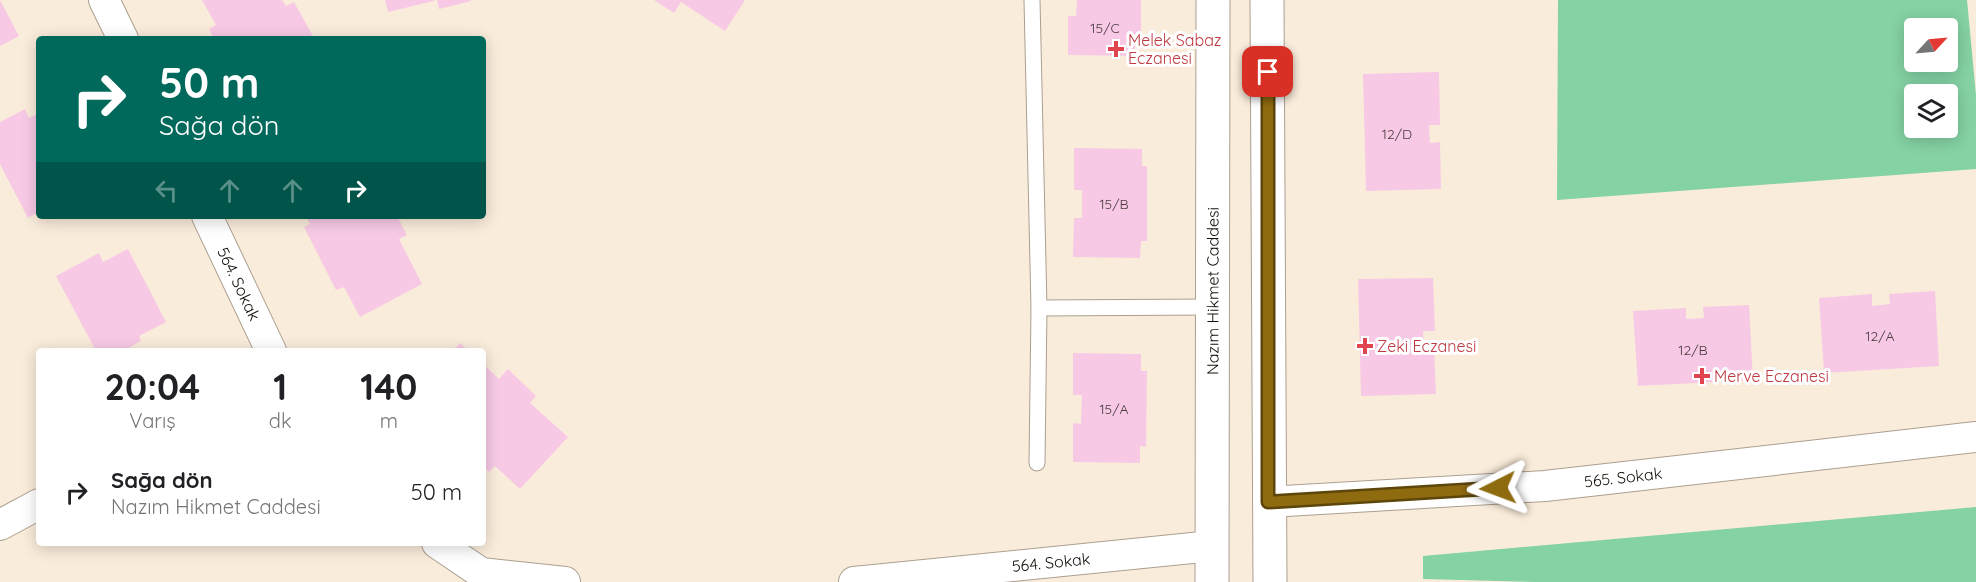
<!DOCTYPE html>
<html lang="tr">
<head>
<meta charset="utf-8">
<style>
  :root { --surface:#fff; --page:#f6f6f6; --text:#202124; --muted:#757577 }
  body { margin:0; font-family:Quicksand,sans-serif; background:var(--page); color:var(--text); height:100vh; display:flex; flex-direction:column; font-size:22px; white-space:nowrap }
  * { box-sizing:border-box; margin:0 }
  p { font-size:20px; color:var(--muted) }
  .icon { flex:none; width:33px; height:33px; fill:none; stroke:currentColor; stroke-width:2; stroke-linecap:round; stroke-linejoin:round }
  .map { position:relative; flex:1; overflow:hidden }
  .details { position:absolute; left:36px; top:348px; width:450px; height:198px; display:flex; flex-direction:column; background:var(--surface); border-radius:6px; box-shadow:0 3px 15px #0003 }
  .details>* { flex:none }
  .banner { position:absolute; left:36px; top:36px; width:450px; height:183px; border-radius:6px; box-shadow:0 3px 15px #0003; background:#00695c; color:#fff; overflow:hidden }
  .needle { width:39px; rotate:64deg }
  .tools { position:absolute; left:1904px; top:18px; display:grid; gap:12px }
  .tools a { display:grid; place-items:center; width:54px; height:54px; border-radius:6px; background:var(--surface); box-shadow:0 3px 15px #0003; font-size:30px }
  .pin { position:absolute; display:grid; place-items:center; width:51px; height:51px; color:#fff; margin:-26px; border-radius:12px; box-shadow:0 3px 9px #0006 }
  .me { position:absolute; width:66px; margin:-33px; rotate:267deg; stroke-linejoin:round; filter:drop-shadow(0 0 4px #0008) }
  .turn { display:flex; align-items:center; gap:21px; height:126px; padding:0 24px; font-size:27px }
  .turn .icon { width:78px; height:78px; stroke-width:2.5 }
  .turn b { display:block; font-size:42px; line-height:51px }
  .lanes { display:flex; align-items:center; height:57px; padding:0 24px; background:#0003; justify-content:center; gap:30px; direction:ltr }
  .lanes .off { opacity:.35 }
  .eta { display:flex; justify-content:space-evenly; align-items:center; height:102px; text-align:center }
  .eta b { font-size:36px; font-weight:700; line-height:42px }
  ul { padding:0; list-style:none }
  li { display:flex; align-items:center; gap:18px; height:84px; padding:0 24px }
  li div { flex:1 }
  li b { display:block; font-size:22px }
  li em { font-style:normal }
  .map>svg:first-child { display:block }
</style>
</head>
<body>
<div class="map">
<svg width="1976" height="582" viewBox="0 0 1976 582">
  <rect width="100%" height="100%" fill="#faecdb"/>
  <g fill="#85d2a5" fill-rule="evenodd">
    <path d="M1558,0H1967L1976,95V169L1557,200ZM1914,28H1947V62H1914ZM1914,94H1947V128H1914Z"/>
    <path d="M1976,507V582H1536L1423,579V556Z"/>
  </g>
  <g fill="#f7c9e5">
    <path d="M0,0L19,36L0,46Z"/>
    <path d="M202,0H282L286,6L294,2L313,36L308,39H214L209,29L216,25Z"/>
    <path d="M385,0H434V1L388,12Z"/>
    <path d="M437,0H471V1L439,9Z"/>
    <path d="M654,0H745L725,31L681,2L674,13Z"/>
    <path d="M1077,0H1141V39H1135V56L1068,55V16H1076Z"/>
    <path d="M1439,72L1440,125H1429L1430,143L1440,142L1441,189L1366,191L1363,74Z"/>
    <path d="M25,109L29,118L39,113V212L28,218L0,164V122Z"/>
    <path d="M1074,148L1142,149V166H1147V241H1141L1140,258L1073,257L1074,218H1082V190H1074Z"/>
    <path d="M306,216H397L407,235L399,239L422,284L360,317L344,287L336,290L304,227L310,224Z"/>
    <path d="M128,249L166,322L139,336L141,341L123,351H96L56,276L99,253L103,262Z"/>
    <path d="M1433,278L1435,331H1423L1424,348H1434L1436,394L1361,396L1358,279Z"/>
    <path d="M1935,291L1939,366L1824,373L1819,298L1872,294V306L1890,304L1889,294Z"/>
    <path d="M1749,305L1753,380L1638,386L1633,311L1686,308V319L1704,318L1703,307Z"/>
    <path d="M460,343L469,351H453Z"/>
    <path d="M1073,353L1141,354V371H1147L1146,447L1140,446V463L1073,462V423L1081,424L1082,395H1073Z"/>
    <path d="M483,364L499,379L508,369L536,396L530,403L568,437L520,489L495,466L489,472L483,467Z"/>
  </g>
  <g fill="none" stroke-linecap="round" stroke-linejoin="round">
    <defs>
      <g id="lane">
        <path d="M1032,0L1039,308L1037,463"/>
        <path d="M1039,308L1212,307"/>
      </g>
      <g id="street">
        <path d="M104,0L123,39"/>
        <path id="s1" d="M207,216L271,351"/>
        <path id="s2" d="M1268,502L1545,486L1976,437"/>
        <path d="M0,525L39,504"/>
        <path d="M437,543L481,573L565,582"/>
        <path id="s3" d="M854,582L1212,546"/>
      </g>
      <g id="secondary">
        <path d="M1267,0L1270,582"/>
        <path id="s4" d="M1212,582L1213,0"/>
      </g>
    </defs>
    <use href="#lane" stroke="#ac9f8f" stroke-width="17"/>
    <use href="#street" stroke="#ac9f8f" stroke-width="32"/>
    <use href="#secondary" stroke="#ac9f8f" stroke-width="35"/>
    <use href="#lane" stroke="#fff" stroke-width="15"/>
    <use href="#street" stroke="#fff" stroke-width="30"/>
    <use href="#secondary" stroke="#fff" stroke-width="33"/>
  </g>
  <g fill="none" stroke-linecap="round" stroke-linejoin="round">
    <defs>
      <path id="route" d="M1268,72V502L1498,488"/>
    </defs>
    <use href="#route" stroke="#5d460a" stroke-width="15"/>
    <use href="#route" stroke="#8f6b10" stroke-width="10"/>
  </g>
  <g fill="#e0444e" stroke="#fff" stroke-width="2">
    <path d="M1113 40h6v6h6v6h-6v6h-6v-6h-6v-6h6z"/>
    <path d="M1362 337h6v6h6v6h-6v6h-6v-6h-6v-6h6z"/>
    <path d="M1699 367h6v6h6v6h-6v6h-6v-6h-6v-6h6z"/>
  </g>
  <g text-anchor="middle" stroke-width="6" stroke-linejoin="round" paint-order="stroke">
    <g font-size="14" fill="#4b3d3f">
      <text x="1105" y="33">15/C</text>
      <text x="1397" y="139">12/D</text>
      <text x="1114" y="209">15/B</text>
      <text x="1880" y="341">12/A</text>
      <text x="1693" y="355">12/B</text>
      <text x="1114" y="414">15/A</text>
    </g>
    <g font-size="16" fill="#be3a42" stroke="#fff" text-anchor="start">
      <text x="1128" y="46">Melek Sabaz<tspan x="1128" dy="18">Eczanesi</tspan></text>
      <text x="1377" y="352">Zeki Eczanesi</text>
      <text x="1714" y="382">Merve Eczanesi</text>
    </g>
    <g font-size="16" fill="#120e08" stroke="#fff">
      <text dy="6" stroke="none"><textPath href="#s1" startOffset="75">564. Sokak</textPath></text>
      <text dy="6" stroke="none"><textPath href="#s4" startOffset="291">Nazım Hikmet Caddesi</textPath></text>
      <text dy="6" stroke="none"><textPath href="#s2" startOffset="356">565. Sokak</textPath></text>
      <text dy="6" stroke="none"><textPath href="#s3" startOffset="198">564. Sokak</textPath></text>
    </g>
  </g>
</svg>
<div class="tools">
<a><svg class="needle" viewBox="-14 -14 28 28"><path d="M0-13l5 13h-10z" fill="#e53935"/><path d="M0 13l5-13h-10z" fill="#757577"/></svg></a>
<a><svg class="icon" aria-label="layers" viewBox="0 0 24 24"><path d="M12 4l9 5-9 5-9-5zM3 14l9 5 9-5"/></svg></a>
</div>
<div class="pin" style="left:1268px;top:72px;background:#d93025"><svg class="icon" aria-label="arrive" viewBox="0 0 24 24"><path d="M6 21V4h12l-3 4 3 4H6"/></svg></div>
<svg class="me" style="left:1498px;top:488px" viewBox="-20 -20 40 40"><path d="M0-17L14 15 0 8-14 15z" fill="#8f6b10" stroke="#fff" stroke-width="4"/></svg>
<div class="banner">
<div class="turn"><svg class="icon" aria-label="right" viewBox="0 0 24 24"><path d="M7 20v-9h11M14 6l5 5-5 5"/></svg><div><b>50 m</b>Sağa dön</div></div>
<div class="lanes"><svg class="icon off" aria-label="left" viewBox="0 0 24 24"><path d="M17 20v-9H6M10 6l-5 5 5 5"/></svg><svg class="icon off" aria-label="ahead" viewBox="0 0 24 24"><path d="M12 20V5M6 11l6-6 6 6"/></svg><svg class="icon off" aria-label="ahead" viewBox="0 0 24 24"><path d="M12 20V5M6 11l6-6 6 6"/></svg><svg class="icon" aria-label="right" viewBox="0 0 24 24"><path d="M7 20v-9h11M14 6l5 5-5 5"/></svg></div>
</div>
<section class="details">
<div class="eta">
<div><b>20:04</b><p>Varış</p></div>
<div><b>1</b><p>dk</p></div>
<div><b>140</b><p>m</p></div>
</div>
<ul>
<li><svg class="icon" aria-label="right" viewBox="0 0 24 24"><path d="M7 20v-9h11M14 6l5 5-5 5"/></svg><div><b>Sağa dön</b><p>Nazım Hikmet Caddesi</p></div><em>50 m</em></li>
</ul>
</section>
</div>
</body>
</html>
